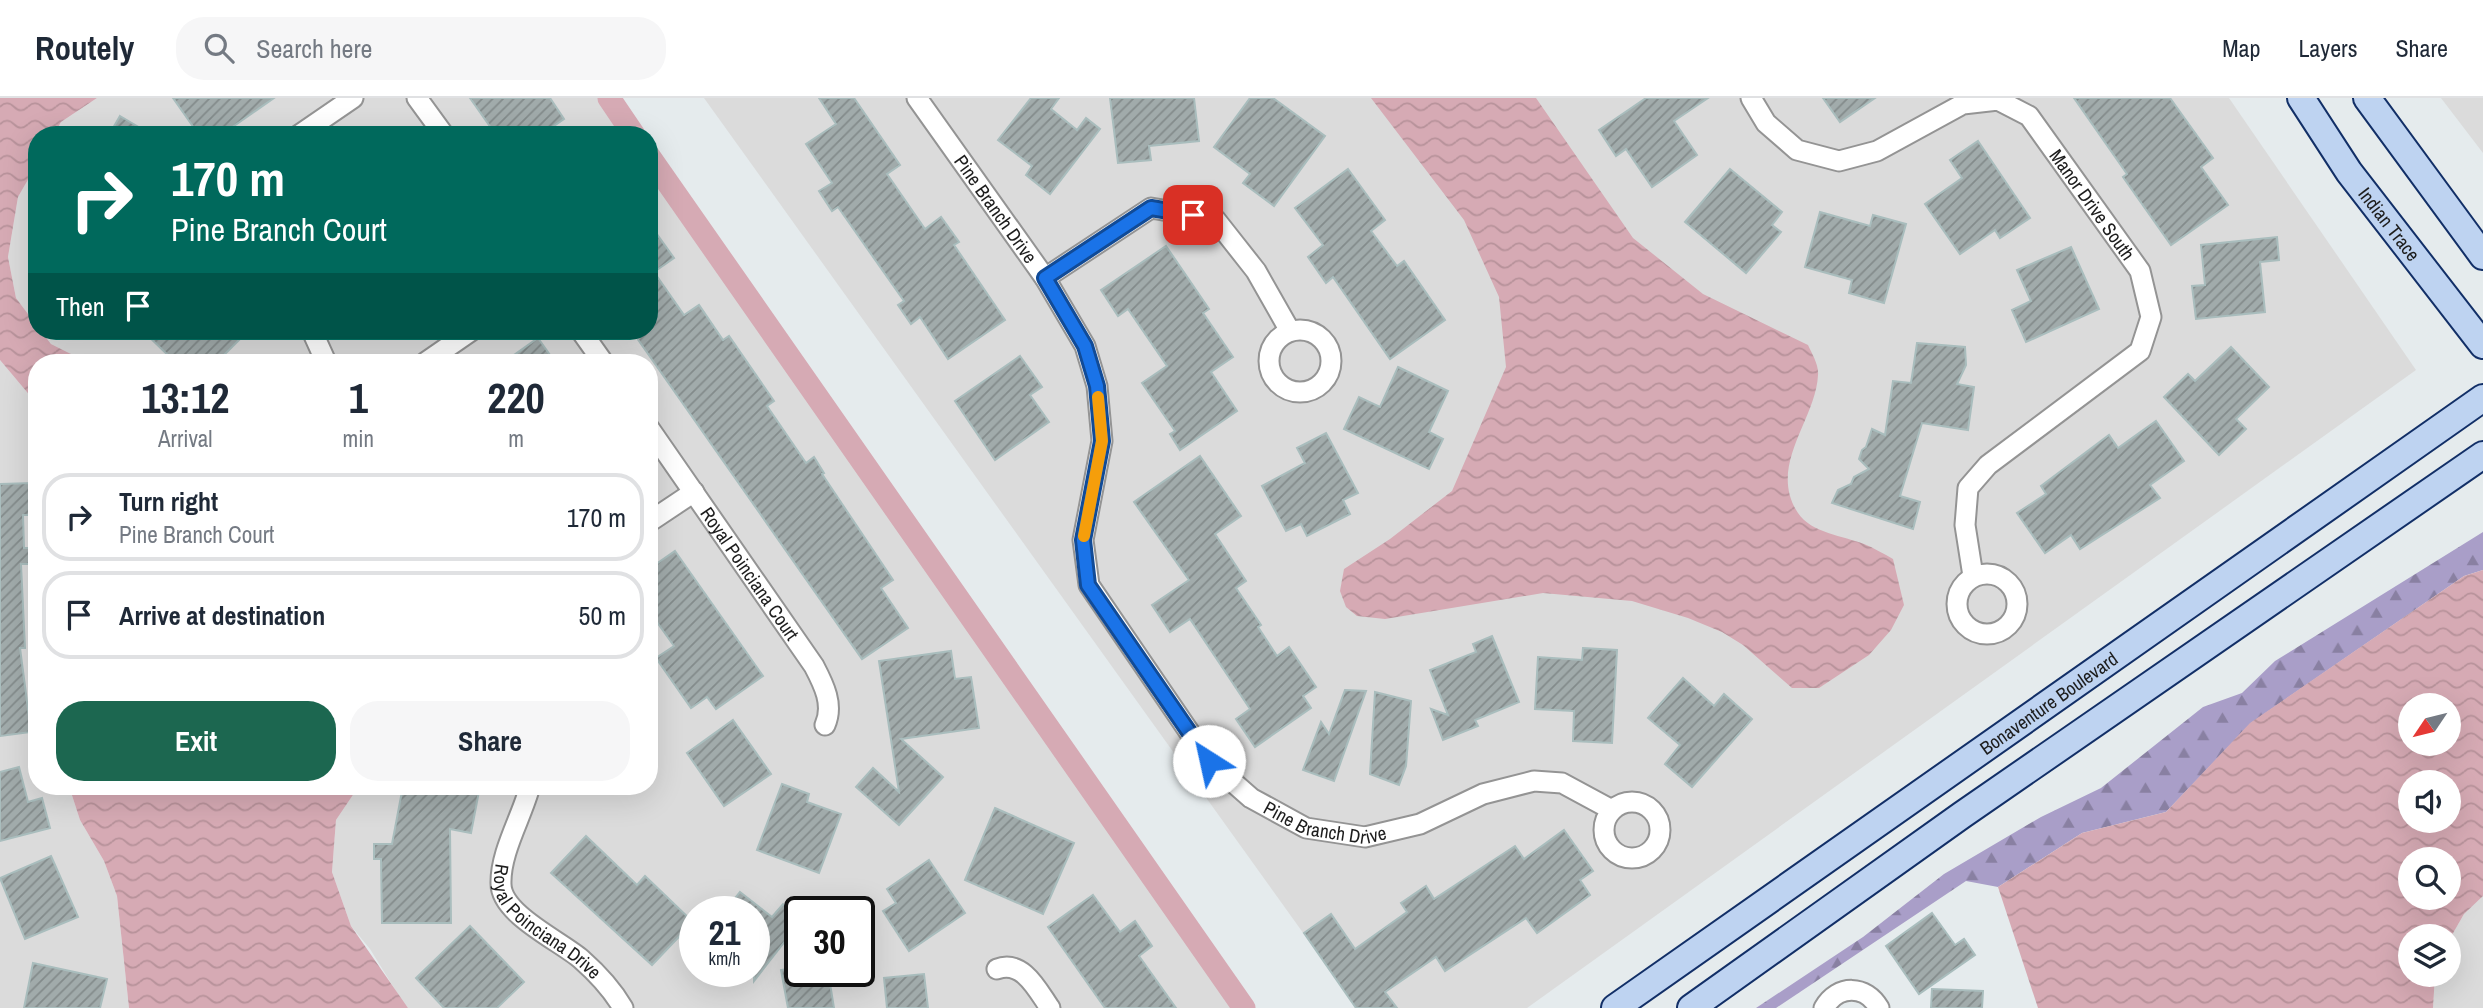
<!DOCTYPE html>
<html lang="en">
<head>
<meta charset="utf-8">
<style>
  :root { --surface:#fff; --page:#f6f6f7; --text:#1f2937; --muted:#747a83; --line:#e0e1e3; --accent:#1c6750 }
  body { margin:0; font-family:"Archivo Narrow",sans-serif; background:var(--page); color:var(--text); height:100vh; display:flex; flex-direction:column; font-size:26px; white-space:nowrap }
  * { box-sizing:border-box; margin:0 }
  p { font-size:23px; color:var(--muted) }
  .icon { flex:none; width:38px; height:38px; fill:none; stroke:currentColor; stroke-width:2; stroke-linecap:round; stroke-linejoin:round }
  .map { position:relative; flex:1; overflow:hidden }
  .details { position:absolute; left:28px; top:256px; width:630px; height:441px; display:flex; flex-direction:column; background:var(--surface); border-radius:28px; box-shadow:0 7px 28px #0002 }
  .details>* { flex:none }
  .top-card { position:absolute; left:28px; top:28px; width:630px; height:214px; border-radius:28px; box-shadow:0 7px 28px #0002; background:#00695c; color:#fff; overflow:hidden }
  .needle { width:46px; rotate:235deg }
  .controls { position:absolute; left:2398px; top:595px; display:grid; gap:14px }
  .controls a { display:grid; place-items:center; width:63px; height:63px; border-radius:50%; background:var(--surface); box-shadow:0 7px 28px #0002; font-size:35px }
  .speed { position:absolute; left:679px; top:798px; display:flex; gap:14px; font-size:35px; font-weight:700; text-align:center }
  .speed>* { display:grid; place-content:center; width:91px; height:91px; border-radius:50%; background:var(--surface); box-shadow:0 7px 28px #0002; line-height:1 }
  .speed small { font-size:18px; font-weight:400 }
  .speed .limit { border:4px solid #111; border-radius:10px; background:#fff; color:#111 }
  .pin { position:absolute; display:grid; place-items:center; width:60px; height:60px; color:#fff; margin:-30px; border-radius:14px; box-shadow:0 4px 10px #0006 }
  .me { position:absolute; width:77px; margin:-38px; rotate:325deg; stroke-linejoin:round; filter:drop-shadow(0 0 5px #0008) }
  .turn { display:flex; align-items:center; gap:24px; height:147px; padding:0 28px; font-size:32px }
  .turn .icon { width:91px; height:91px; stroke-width:2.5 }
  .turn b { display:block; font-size:49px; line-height:60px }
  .then { display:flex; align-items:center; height:66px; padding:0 28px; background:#0003; gap:14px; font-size:26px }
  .eta { display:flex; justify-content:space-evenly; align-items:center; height:119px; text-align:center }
  .eta b { font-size:42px; font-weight:700; line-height:49px }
  .cta { display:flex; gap:14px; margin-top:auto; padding:14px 28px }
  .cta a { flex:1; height:80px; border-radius:28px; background:var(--accent); color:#fff; font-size:28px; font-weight:700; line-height:80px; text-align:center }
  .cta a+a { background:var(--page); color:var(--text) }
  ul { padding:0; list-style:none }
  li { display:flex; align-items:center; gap:21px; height:88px; margin:0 14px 10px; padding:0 14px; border:4px solid var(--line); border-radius:28px }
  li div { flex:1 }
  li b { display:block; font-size:26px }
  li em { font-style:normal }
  header { display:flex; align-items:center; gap:42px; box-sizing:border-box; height:98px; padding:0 35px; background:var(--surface); border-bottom:2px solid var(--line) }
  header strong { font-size:33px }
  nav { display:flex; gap:38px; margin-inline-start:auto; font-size:24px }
  .search { width:490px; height:63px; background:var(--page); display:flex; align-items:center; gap:18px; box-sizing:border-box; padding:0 24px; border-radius:28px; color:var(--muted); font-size:26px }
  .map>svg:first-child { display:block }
</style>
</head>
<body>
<header>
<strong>Routely</strong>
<div class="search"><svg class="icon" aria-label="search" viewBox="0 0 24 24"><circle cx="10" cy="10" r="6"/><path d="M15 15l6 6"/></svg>Search here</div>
<nav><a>Map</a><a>Layers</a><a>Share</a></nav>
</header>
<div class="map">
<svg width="2483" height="910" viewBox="0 0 2483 910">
  <defs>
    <pattern id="forest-firs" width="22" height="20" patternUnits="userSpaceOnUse" patternTransform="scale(1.75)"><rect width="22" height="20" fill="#a99ec8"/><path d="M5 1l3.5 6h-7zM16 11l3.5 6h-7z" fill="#8980a2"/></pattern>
    <pattern id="water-waves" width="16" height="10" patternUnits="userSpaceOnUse" patternTransform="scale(1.75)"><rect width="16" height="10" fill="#d6aab4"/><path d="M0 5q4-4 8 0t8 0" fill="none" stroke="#b7929a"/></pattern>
    <pattern id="building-hatch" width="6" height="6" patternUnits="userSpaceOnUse" patternTransform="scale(1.75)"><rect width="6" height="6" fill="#a1abab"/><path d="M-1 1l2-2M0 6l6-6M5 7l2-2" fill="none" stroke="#838b8b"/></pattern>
  </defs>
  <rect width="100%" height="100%" fill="#e5ebed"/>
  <g fill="#dbdbdb" fill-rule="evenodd">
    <path d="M97,0H609L634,37H54L61,24Z"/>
    <path d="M704,0H2229L2416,272L1527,910H1357Z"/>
    <path d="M2441,0H2483V55Z"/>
    <path d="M649,58L1244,910H408L404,906L370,851L351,828L332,774L336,722L359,688H649V264H87L51,246L41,233H649ZM695,814H754V873H695ZM800,814H859V873H800Z"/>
    <path d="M37,66V228L16,200L8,159L18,99Z"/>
    <path d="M0,262L37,306V688H69L80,722L104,763L117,798L129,910H0Z"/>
    <path d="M2483,798V910H2433L2435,877H2448V844L2464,816Z"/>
  </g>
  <path fill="url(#forest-firs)" d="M2483,434V472L2464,478L2251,625L2166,714L2082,735L1998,789L1966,783L1776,910H1756L1863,839L1944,776L2041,719L2101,690L2203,609L2242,595L2275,563Z"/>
  <g fill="url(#water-waves)" fill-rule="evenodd">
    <path d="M0,0H97L61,24L54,37H37V66L18,99L8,159L16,200L37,228V233H41L51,246L87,264H37V306L0,262Z"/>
    <path d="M1371,0H1536L1633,140L1703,196L1808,247C1812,256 1819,267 1818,277C1816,322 1767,368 1798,415C1811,435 1844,438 1864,446C1874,450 1884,456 1893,461L1904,507L1891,532L1869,557L1819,590H1792L1743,547L1722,534L1688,520L1632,503L1543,495L1385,521L1357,518L1346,509L1340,493L1344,471L1390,441L1452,393L1506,269L1499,199L1464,122Z"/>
    <path d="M2483,472V798L2464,816L2448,844V838H2410V877H2435L2433,910H2038L1998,789L2082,735L2166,714L2250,625L2464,478ZM2410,607H2448V646H2410ZM2410,684H2448V723H2410ZM2410,761H2448V800H2410Z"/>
    <path d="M69,688H359L336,722L332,774L351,828L408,910H129L117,798L104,763L80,722Z"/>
  </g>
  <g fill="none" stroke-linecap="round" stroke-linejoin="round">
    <g stroke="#d6aab4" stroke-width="23">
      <path d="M609,0L634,37"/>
      <path d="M649,58L1244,910"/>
    </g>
  </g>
  <g fill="url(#building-hatch)" stroke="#a9bdbd" stroke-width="2">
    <path d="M173,0H274L221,37H199Z"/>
    <path d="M470,0H550L564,21L541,37H496Z"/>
    <path d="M819,0H854L900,67L887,76L925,131L941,119L959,144L954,147L1005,222L948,261L920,219L911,226L898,207L904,203L838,109L832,113L819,93L832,85L806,46L836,26Z"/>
    <path d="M1031,0H1059L1051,11L1077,32L1086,20L1100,31L1050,96L1026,77L1032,68L998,42Z"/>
    <path d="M1110,0H1194L1199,43L1149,48L1151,62L1118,65Z"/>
    <path d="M1250,0H1273L1325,38L1274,108L1243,85L1250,76L1214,49Z"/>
    <path d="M1646,0H1708L1674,23L1697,57L1652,89L1626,51L1616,58L1599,32Z"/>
    <path d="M1823,0H1875L1840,24Z"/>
    <path d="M2074,0H2170L2213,60L2201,69L2228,107L2171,147L2123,79L2127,76Z"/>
    <path d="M120,18L152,37H109Z"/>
    <path d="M1978,43L2030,120L2000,140L1995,132L1960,156L1925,106L1962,80L1950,62Z"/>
    <path d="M1348,71L1385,122L1371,133L1397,168L1404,163L1445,222L1390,261L1333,179L1326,185L1308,159L1323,147L1295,110Z"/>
    <path d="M1730,71L1782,114L1772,127L1781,134L1746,175L1685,124Z"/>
    <path d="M1820,114L1870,128L1873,117L1906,126L1884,205L1849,195L1852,182L1805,169Z"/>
    <path d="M649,125L674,160L654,174L684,217L699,207L723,242L729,238L774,303L767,308L806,365L814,359L824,375L822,376L893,482L881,490L908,530L862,561L632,233H649Z"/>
    <path d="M2277,139L2279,162L2260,164L2265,214L2196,221L2192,188L2205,187L2201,147Z"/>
    <path d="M1166,148L1209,211L1203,215L1233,259L1211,274L1237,313L1180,352L1170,336L1175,333L1142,285L1167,268L1128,211L1118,218L1101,192Z"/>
    <path d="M2071,149L2099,211L2026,244L2012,212L2031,203L2017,172Z"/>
    <path d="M143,233H248L217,264H175Z"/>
    <path d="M538,240L555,264H504Z"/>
    <path d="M1917,245L1965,249L1966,267L1957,286L1974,289L1968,332L1922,325L1900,398L1920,404L1913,431L1832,405L1838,392L1851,386L1854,379L1869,371L1859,361L1862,352L1866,349L1872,331L1885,337L1893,283L1911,285Z"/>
    <path d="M2231,249L2269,289L2236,321L2246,331L2219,357L2164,299L2188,276L2195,283Z"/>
    <path d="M1020,258L1042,289L1030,297L1049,324L995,362L955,303Z"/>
    <path d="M1398,269L1448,293L1429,334L1443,341L1429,371L1344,331L1359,299L1380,309Z"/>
    <path d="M2156,323L2184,363L2150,387L2160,400L2080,451L2071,437L2045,455L2017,415L2046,396L2041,388L2109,337L2118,350Z"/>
    <path d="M1326,335L1358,395L1343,402L1350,416L1307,438L1301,426L1286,433L1262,388L1305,365L1297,350Z"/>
    <path d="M1200,358L1241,418L1215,436L1246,483L1236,490L1261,527L1258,529L1277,558L1289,549L1316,589L1303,598L1311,610L1255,649L1236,621L1250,611L1190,521L1170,534L1152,507L1189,482L1134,404Z"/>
    <path d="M33,385L34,417H23L24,450H37V466H21L25,550H20L31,634L0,638V386Z"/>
    <path d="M675,453L763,578L716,611L707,599L691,610L656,560L674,548L649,513V471Z"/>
    <path d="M1492,538L1519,604L1475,622L1478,628L1443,642L1431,611L1448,617L1430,572L1476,554L1473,546Z"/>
    <path d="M1583,550L1617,552L1612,645L1573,643L1574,613L1535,611L1538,559L1582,562Z"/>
    <path d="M951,553L955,581L971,579L979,630L901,641L943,679L899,727L856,689L873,670L899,694L879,563Z"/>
    <path d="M1683,580L1714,608L1724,596L1752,621L1692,689L1665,666L1680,647L1648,620Z"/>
    <path d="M1345,592L1366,593L1334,683L1303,672L1321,624L1329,636Z"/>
    <path d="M1375,594L1411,603L1406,668L1399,687L1370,676Z"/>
    <path d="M733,622L771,676L724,708L687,655Z"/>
    <path d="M19,669L28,704L42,700L50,730L0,743V674Z"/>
    <path d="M782,686L809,696L807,704L841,716L819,775L757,752Z"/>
    <path d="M403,688H480L471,735L450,731L451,825H382L381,761H374V746H392Z"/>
    <path d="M995,710L1074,745L1043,816L965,782Z"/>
    <path d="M1564,732L1593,773L1580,782L1590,797L1537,835L1526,820L1445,873L1436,859L1385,894L1397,910H1356L1304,835L1331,816L1355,851L1407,814L1401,805L1426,788L1434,801L1515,748L1524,761Z"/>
    <path d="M586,738L637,787L645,778L693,824L652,867L551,775Z"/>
    <path d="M51,758L78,819L25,841L0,780Z"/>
    <path d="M929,762L965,815L909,853L883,813L896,805L887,791Z"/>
    <path d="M740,794L772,819L783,806L800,819V824L754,883V814H724Z"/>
    <path d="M1093,797L1120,834L1135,823L1152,848L1139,858L1176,910H1105L1048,829Z"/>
    <path d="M1932,815L1955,847L1964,841L1975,857L1919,896L1886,848Z"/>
    <path d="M470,828L524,884L497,910H444L416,880Z"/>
    <path d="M33,865L107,881L100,910H24Z"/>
    <path d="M800,869V873H828L834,910H788L781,872Z"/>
    <path d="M924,876L928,910H887L884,880Z"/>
    <path d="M1932,891L1983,893L1982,910H1931Z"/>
  </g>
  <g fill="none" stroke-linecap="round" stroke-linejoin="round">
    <defs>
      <g id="street">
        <path d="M417,0L444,37"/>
        <path id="s1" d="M917,0L1045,180L1085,248L1097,288L1102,343L1083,442L1089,487L1209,663L1251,700L1306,730L1365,739L1420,726L1483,696L1534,683L1562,685L1612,712"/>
        <path id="s2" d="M1751,0L1766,25L1797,52L1839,63L1877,53L1963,6L1998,2L2029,18L2140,173L2151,219L2140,253L1988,367L1968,390L1965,427L1973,478"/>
        <path d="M299,37L353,0"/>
        <path d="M1045,180L1151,110L1215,121L1256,173L1290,233"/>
        <circle cx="1300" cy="263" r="31"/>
        <path d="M312,233L326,264"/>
        <path d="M581,233L603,264"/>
        <path d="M426,264L471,233"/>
        <path id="s3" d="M649,330L814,568C824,587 834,607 825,627"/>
        <path d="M649,424L694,394"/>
        <circle cx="1987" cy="506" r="30"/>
        <path id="s4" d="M530,688C522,719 500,754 501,786C501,816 560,843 581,861C598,876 612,891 623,910"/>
        <circle cx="1632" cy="732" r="28"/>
        <path d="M997,871C1023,861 1038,893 1050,910"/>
        <path d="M1824,910C1838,886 1866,887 1879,910"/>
      </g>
      <g id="secondary">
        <path id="s5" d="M2301,0L2349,74L2483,247"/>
        <path d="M2367,0L2483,158"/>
        <path id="s6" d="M1615,910L2483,300"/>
        <path d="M1691,910L1962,717L2483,357"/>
      </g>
    </defs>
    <use href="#street" stroke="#949494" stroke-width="23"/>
    <use href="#secondary" stroke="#122f67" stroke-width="30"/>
    <use href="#street" stroke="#fff" stroke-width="19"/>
    <use href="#secondary" stroke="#bed3f1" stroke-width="26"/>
  </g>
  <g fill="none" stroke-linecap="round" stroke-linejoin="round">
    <defs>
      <path id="route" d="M1193,117L1151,110L1045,180L1085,248L1097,288L1102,343L1083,442L1088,487L1209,663"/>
    </defs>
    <use href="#route" stroke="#114b97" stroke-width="18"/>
    <use href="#route" stroke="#1a73e8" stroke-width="12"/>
    <path stroke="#f59e0b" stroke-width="12" d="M1084,438L1102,343L1098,299"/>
  </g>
  <g text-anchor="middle" stroke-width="6" stroke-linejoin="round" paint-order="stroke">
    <g font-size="19" fill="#1d1d1d" stroke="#fff">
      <text dy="7" stroke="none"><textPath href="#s2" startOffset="430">Manor Drive South</textPath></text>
      <text dy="7" stroke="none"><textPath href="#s1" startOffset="136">Pine Branch Drive</textPath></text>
      <text dy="7" stroke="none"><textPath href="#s5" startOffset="154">Indian Trace</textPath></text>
      <text dy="7" stroke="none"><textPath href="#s3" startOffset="177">Royal Poinciana Court</textPath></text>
      <text dy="7" stroke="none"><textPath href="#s6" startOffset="530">Bonaventure Boulevard</textPath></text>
      <text dy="7" stroke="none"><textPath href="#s1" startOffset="892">Pine Branch Drive</textPath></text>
      <text dy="7" stroke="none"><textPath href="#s4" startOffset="161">Royal Poinciana Drive</textPath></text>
    </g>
  </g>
</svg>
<div class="controls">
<a><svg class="needle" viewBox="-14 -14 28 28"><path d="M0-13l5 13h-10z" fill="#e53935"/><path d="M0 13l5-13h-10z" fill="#747a83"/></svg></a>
<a><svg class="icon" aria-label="sound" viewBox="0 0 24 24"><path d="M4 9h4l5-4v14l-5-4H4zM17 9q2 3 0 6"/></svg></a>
<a><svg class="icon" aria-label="search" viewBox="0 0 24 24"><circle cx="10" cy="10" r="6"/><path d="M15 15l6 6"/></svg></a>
<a><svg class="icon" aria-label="layers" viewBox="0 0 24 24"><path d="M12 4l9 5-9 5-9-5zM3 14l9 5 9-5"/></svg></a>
</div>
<div class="speed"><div>21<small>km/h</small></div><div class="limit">30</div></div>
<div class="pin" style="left:1193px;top:117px;background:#d93025"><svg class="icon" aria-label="arrive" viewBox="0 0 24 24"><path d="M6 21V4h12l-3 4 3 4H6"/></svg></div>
<svg class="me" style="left:1209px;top:663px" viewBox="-20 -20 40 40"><circle r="19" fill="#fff"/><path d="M0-13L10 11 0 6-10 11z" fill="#1a73e8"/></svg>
<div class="top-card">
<div class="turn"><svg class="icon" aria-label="right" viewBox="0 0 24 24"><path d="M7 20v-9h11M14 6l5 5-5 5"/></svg><div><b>170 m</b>Pine Branch Court</div></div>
<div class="then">Then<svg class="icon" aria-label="arrive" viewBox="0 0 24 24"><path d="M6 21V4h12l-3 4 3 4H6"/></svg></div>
</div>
<section class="details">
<div class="eta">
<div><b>13:12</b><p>Arrival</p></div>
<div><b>1</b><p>min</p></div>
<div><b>220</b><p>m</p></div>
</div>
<ul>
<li><svg class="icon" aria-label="right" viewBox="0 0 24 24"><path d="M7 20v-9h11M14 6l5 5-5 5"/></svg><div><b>Turn right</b><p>Pine Branch Court</p></div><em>170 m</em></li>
<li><svg class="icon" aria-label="arrive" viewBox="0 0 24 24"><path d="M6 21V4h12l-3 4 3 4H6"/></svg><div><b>Arrive at destination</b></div><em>50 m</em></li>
</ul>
<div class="cta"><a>Exit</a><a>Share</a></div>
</section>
</div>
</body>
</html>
